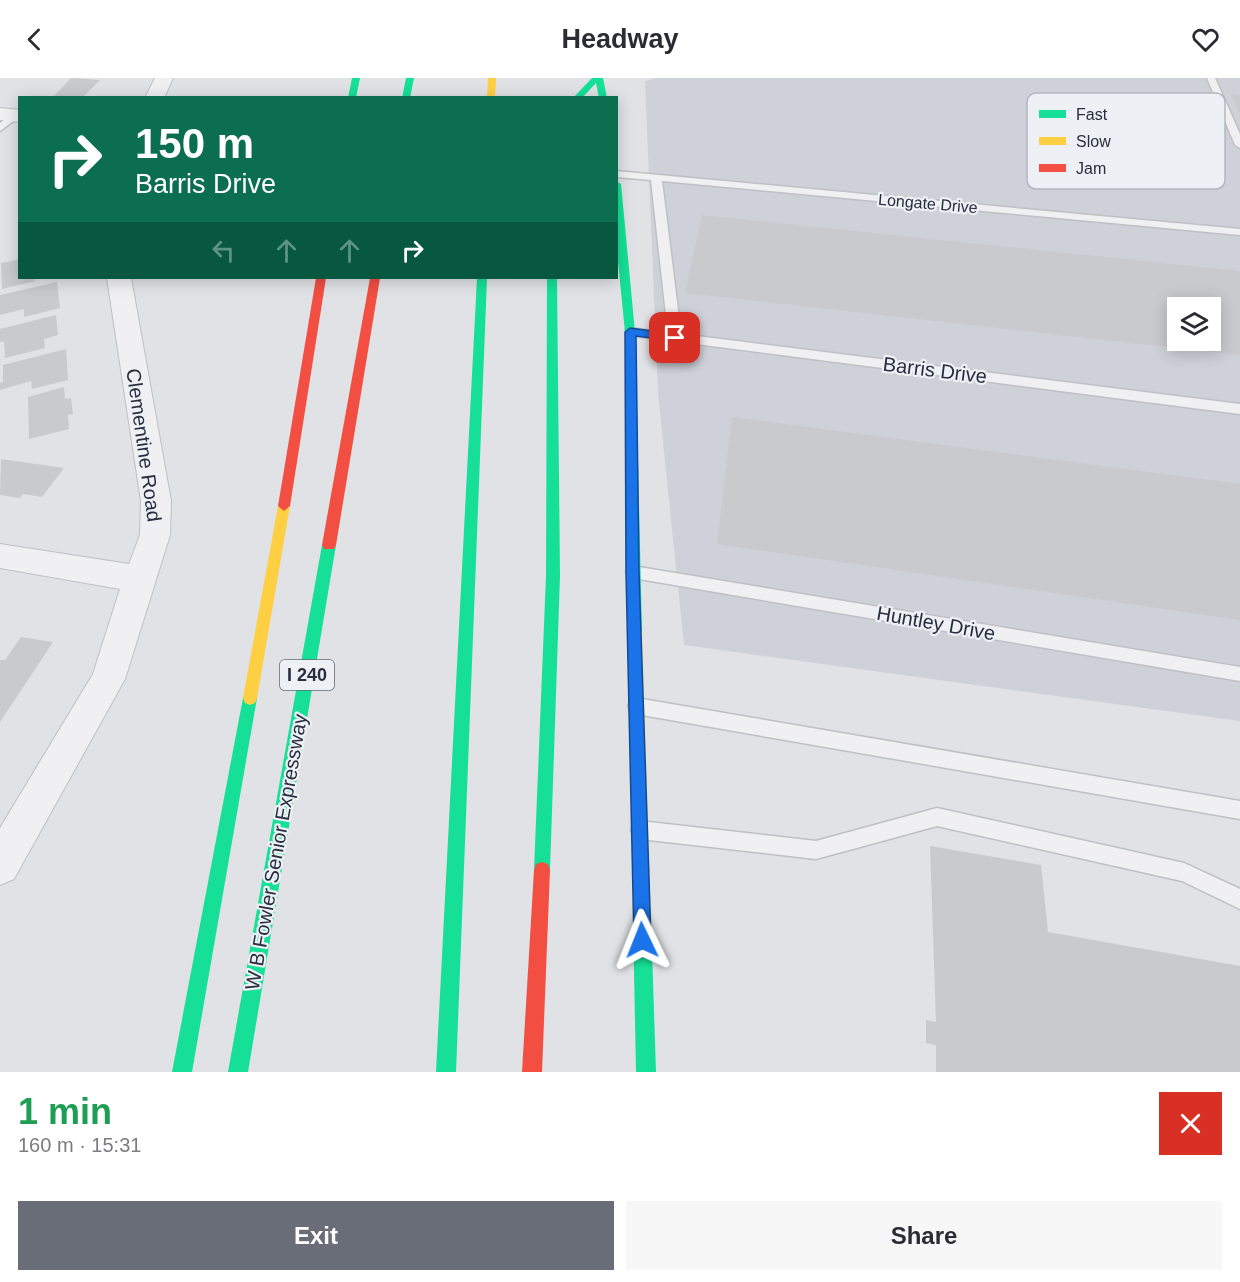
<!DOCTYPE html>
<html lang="en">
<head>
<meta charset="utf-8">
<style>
  :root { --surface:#fff; --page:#f7f7f7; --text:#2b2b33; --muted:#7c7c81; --accent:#686d78 }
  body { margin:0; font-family:Helvetica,sans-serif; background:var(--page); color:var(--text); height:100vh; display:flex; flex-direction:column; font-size:22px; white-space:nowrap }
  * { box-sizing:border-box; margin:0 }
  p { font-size:20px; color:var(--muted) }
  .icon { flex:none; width:33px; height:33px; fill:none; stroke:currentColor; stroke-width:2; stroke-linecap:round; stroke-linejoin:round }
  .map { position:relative; height:994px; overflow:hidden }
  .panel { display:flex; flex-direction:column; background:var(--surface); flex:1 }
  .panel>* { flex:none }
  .guide { position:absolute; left:18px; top:18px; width:600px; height:183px; border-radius:0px; box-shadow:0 3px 15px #0003; background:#0b6e4f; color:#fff; overflow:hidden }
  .fabs { position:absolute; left:1167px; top:219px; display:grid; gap:12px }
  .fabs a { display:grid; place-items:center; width:54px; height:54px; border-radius:0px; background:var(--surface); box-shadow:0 3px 15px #0003; font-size:30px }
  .pin { position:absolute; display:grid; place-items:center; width:51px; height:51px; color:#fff; margin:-26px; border-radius:12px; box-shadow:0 3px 9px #0006 }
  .me { position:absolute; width:66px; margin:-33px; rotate:358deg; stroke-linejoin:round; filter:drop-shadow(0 0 4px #0008) }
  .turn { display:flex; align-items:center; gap:21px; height:126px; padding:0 18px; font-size:27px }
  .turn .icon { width:78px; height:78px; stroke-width:2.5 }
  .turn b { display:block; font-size:42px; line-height:51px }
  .lanes { display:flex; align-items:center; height:57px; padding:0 18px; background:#0003; justify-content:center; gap:30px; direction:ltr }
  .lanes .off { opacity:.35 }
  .round { display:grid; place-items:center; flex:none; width:63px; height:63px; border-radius:0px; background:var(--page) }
  .headline { display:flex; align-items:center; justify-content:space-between; height:102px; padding:0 18px }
  h1 { font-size:36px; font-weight:600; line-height:45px; color:#1e9e55 }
  .primary-button { display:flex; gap:12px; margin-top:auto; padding:12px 18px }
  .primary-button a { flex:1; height:69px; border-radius:0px; background:var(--accent); color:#fff; font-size:24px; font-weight:600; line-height:69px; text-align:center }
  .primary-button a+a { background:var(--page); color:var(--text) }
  header { display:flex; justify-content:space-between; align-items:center; height:78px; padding:0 18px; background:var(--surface); font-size:27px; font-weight:600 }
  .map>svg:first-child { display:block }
</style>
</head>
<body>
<header><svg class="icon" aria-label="back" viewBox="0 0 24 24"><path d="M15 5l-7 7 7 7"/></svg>Headway<svg class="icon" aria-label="heart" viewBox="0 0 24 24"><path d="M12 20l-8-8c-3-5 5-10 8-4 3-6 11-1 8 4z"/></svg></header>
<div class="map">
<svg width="1240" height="994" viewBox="0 0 1240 994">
  <rect width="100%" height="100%" fill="#e0e2e5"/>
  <path fill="#ced1d8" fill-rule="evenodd" d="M657,0H1240V643L684,567L658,315L645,3ZM1178,230H1210V262H1178Z"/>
  <g fill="#c9cacd" fill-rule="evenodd">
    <path d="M71,0L100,2L82,20H52Z"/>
    <path d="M1231,16L1240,17V35Z"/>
    <path d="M702,137L1240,193V277L685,215ZM1178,230H1210V262H1178Z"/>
    <path d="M20,181V200H34L35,203L2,211L1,185Z"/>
    <path d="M57,204L60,230L24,239V231L0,237V217Z"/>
    <path d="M56,237L58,257L44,261L45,270L5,280L4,263L0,264V251Z"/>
    <path d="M66,271L68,302L32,311L31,303L0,312V305L3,304V287Z"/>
    <path d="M64,309L65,321L71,320L73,336L68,337L69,351L29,361L28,319Z"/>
    <path d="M732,339L1240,406V542L717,466Z"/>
    <path d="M1,381L64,390L42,419L23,416L20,420L0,417Z"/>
    <path d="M21,559L53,564L0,644V582H5Z"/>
    <path d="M930,768L1041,787L1048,854L1240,888V994H936V967L926,965V942L936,944Z"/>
  </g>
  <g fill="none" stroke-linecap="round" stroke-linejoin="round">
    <defs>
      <g id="lane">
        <path d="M1207,0H1215L1240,56V70L1235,67Z"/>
        <path d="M12,36L20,38L0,53V45Z"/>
        <path d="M616,93L1240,151V157L662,103L681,256L1240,326V336L626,257V251L630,250L668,255L651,102L616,99Z"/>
        <path d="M633,488L1240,589V603L633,500L628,498L626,494L628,490Z"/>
        <path d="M636,620L1240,723V741L636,636L630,633L628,628L630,623Z"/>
        <path d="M937,730L1184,785L1240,811V831L1182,803L937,748L816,781L640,761L634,758L631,752L634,746L640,743L816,763Z"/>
      </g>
      <g id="street">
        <path d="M155,0H173L164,20H145Z"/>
        <path d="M0,30L20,32V44L0,42Z"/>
        <path d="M107,200H131L171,423L170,457L125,601L14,801L0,807V750L93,596L120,511L0,490V466L129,486L140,457L141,423Z"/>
      </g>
    </defs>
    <use href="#lane" stroke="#bec0c3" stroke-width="3"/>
    <use href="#street" stroke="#bec0c3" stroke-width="2"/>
    <use href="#lane" fill="#f0f0f2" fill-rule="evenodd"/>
    <use href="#street" fill="#f0f0f2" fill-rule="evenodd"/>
    <g fill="#16e098" fill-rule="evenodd">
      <path d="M352,0H360L356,20H348Z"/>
      <path d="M406,0H414L410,20H402Z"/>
      <path d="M592,0H603L607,20H599L596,5L582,20H573Z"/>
      <path d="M616,103L621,106L635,254L642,554L640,558L635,560L630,558L628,554L625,254L616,163Z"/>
      <path d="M477,200H487L456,994H436Z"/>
      <path d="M547,200H557L560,498L550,792L548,798L542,800L536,798L534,792L546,498Z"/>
      <path d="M329,462L334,463L336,467L248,994H228L322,467L324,463Z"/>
      <path d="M250,613L255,615L257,620L192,994H172L243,620L245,615Z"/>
      <path d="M642,834L648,837L651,843L656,994H636L633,843L636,837Z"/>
    </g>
    <g fill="#ffcf43" fill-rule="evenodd">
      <path d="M488,0H496L495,20H487Z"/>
      <path d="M284,423L290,428L257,620L255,625L250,627L245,625L243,620L278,428Z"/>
      <path d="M635,548L640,550L642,554L651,843L648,849L642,852L636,849L633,843L628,554L630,550Z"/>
    </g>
    <g fill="#f24e42" fill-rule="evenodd">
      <path d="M316,200H326L290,428L284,433L278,428Z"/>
      <path d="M370,200H380L336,467L334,471H324L322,467Z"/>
      <path d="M542,784L548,786L550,792L542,994H522L534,792L536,786Z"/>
    </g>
  </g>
  <path fill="#1a73e8" stroke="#114b97" stroke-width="1.5" d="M630,250L675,256L680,260L675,263L636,258L639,494L651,862L649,868L642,871L636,868L634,862L626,494L625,254Z"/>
  <g text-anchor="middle" stroke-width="4.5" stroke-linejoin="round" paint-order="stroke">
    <g font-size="16" fill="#282e3d" stroke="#edf0f5">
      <text transform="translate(928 125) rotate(5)" y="6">Longate Drive</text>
    </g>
    <rect fill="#edf0f5" stroke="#636874" stroke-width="1.5" x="280" y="582" width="54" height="30" rx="4.5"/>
    <g font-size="18" font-weight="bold" fill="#282e3d">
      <text x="307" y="603">I 240</text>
    </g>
    <g font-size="20" fill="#282e3d" stroke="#edf0f5">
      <text transform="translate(935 292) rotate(7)" y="7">Barris Drive</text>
      <text transform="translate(144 367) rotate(82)" y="7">Clementine Road</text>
      <text transform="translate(936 545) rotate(10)" y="7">Huntley Drive</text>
      <text transform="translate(276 774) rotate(-80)" y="7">W B Fowler Senior Expressway</text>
    </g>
  </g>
  <rect x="1027" y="15" width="198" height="96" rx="9" fill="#edf0f5" stroke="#b2b6be" stroke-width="1.5"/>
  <rect x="1039" y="32" width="27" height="8" fill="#16e098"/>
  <rect x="1039" y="59" width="27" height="8" fill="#ffcf43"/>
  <rect x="1039" y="86" width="27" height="8" fill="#f24e42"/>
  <g font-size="16" fill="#282e3d">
    <text x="1076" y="42">Fast</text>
    <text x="1076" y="69">Slow</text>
    <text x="1076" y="96">Jam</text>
  </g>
</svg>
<div class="fabs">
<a><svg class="icon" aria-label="layers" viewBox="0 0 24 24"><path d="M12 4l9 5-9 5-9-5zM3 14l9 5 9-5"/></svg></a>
</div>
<div class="pin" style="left:675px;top:260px;background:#d93025"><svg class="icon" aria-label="arrive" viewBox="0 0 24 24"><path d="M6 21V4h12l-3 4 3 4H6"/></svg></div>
<svg class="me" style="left:642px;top:862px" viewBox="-20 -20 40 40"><path d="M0-17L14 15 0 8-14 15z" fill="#1a73e8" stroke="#fff" stroke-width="4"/></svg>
<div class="guide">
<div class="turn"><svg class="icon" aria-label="right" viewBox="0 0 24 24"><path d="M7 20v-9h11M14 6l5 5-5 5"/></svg><div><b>150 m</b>Barris Drive</div></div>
<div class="lanes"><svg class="icon off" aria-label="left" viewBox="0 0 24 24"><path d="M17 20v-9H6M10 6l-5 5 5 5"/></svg><svg class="icon off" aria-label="ahead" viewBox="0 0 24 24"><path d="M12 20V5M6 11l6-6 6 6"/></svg><svg class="icon off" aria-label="ahead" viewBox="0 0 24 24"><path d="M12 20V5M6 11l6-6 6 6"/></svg><svg class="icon" aria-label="right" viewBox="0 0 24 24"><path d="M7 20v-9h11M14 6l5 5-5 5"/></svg></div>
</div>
</div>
<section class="panel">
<div class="headline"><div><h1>1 min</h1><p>160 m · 15:31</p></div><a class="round" style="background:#d93025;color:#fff"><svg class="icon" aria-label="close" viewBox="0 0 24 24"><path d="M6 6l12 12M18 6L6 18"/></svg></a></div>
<div class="primary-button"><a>Exit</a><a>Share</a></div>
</section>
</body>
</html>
